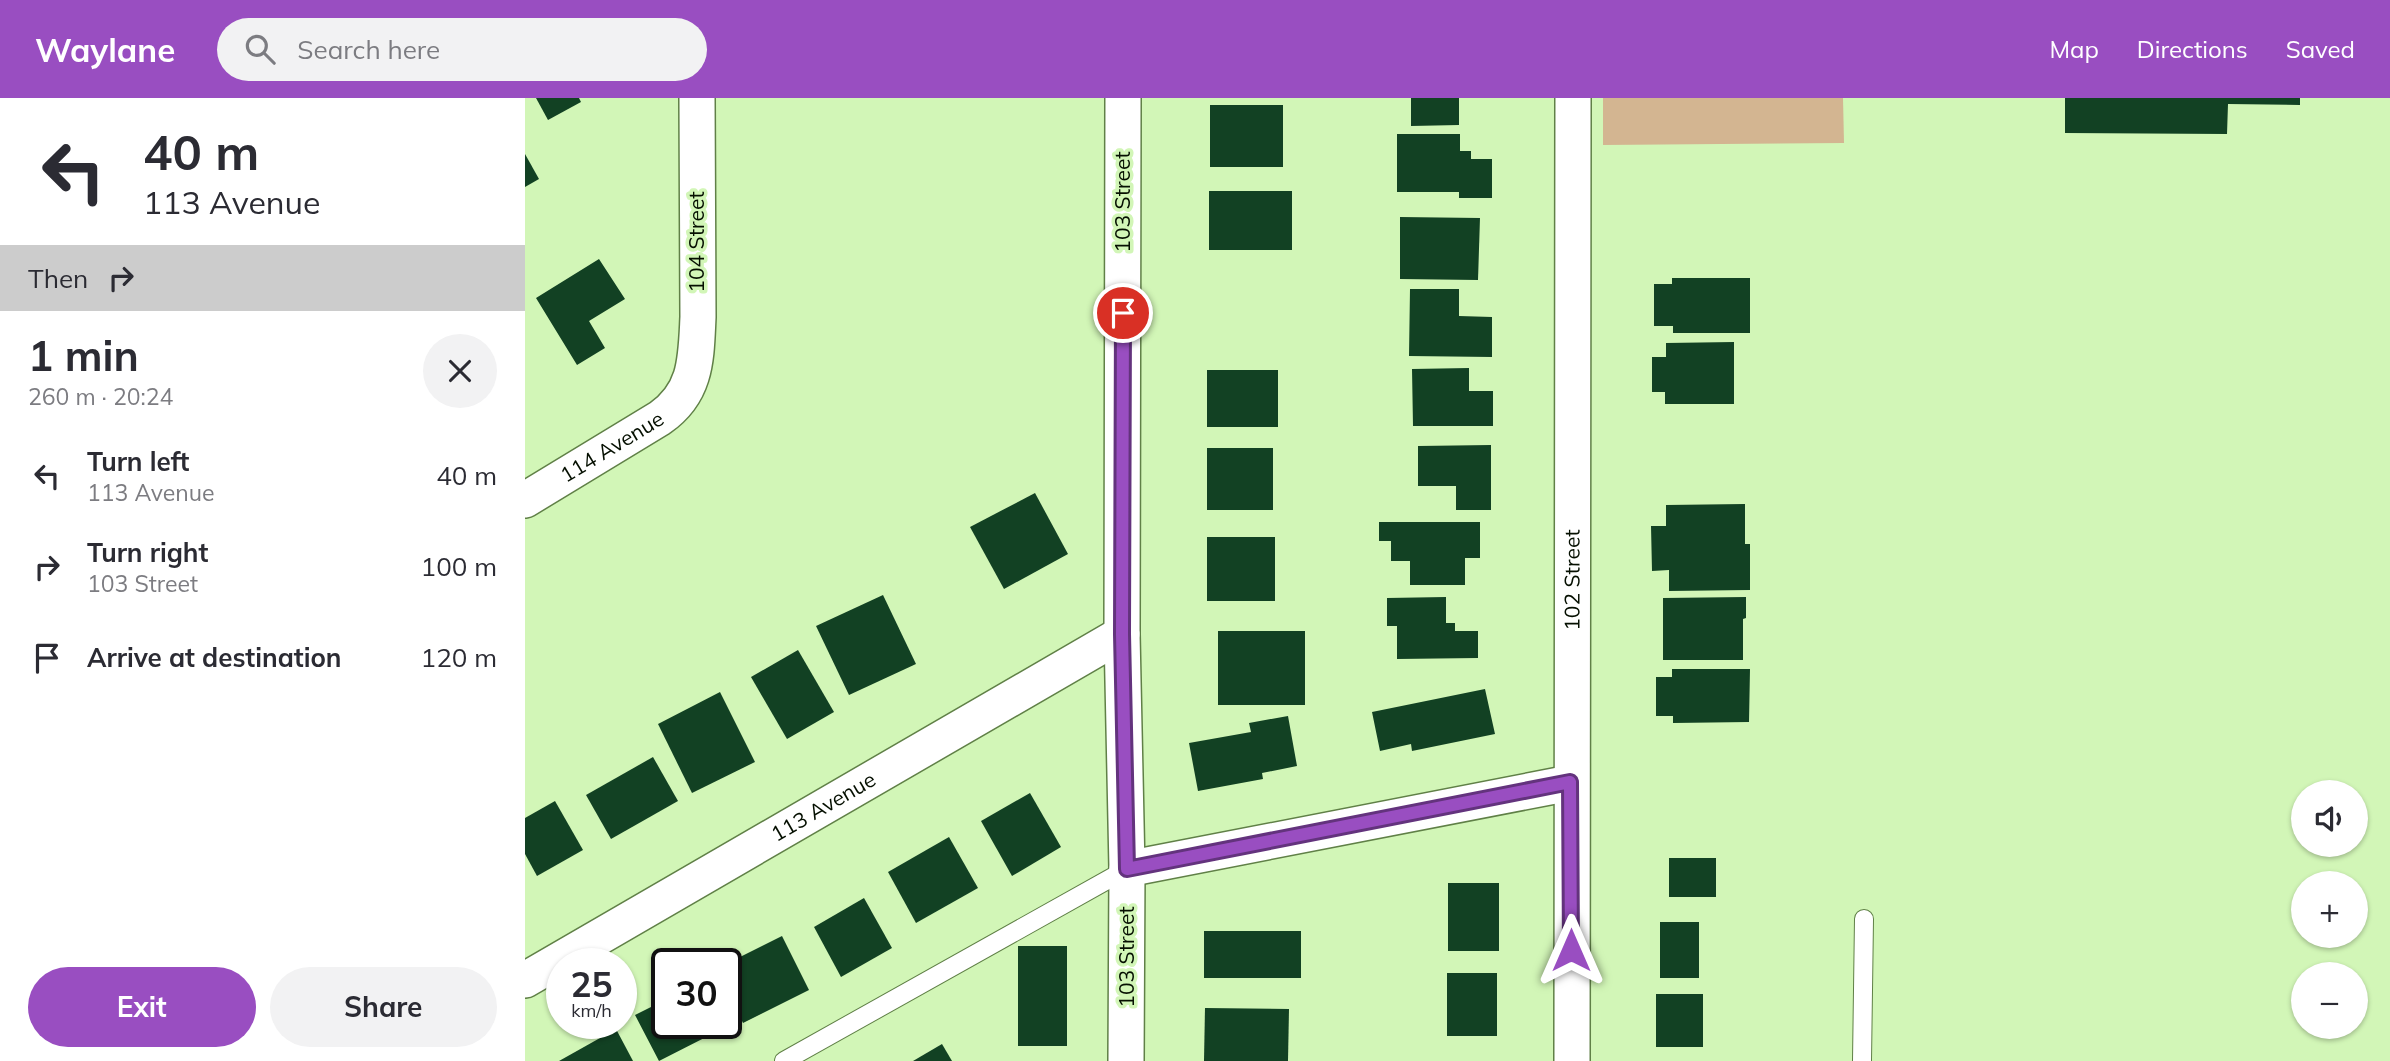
<!DOCTYPE html>
<html lang="en">
<head>
<meta charset="utf-8">
<style>
  :root { --surface:#fff; --page:#f2f2f3; --text:#2b2b33; --muted:#7c7c81; --accent:#994ec1 }
  body { margin:0; font-family:Mulish,sans-serif; background:var(--page); color:var(--text); height:100vh; display:flex; flex-direction:column; font-size:26px; white-space:nowrap }
  * { box-sizing:border-box; margin:0 }
  p { font-size:23px; color:var(--muted) }
  .icon { flex:none; width:38px; height:38px; fill:none; stroke:currentColor; stroke-width:2; stroke-linecap:round; stroke-linejoin:round }
  .map { position:relative; flex:1; overflow:hidden }
  .sheet { display:flex; flex-direction:column; background:var(--surface); width:525px }
  .sheet>* { flex:none }
  .hud { background:#fff; color:var(--text); overflow:hidden }
  .tools { position:absolute; left:1766px; top:682px; display:grid; gap:14px }
  .tools a { display:grid; place-items:center; width:77px; height:77px; border-radius:50%; background:var(--surface); box-shadow:0 2px 5px #0004; font-size:35px }
  .speed { position:absolute; left:21px; top:850px; display:flex; gap:14px; font-size:35px; font-weight:700; text-align:center }
  .speed>* { display:grid; place-content:center; width:91px; height:91px; border-radius:50%; background:var(--surface); box-shadow:0 2px 5px #0004; line-height:1 }
  .speed small { font-size:18px; font-weight:400 }
  .speed .limit { border:4px solid #111; border-radius:10px; background:#fff; color:#111 }
  .pin { position:absolute; display:grid; place-items:center; width:60px; height:60px; color:#fff; margin:-30px; border:4px solid #fff; border-radius:50%; box-shadow:0 2px 7px #0007 }
  .me { position:absolute; width:77px; margin:-38px; rotate:0deg; stroke-linejoin:round; filter:drop-shadow(0 0 5px #0008) }
  .turn { display:flex; align-items:center; gap:24px; height:147px; padding:0 28px; font-size:32px }
  .turn .icon { width:91px; height:91px; stroke-width:2.5 }
  .turn b { display:block; font-size:49px; line-height:60px }
  .then { display:flex; align-items:center; height:66px; padding:0 28px; background:#0003; gap:14px; font-size:26px }
  .round { display:grid; place-items:center; flex:none; width:74px; height:74px; border-radius:37px; background:var(--page) }
  .summary { display:flex; align-items:center; justify-content:space-between; height:119px; padding:0 28px }
  h1 { font-size:42px; font-weight:700; line-height:52px }
  .cta { display:flex; gap:14px; margin-top:auto; padding:14px 28px }
  .cta a { flex:1; height:80px; border-radius:42px; background:var(--accent); color:#fff; font-size:28px; font-weight:700; line-height:80px; text-align:center }
  .cta a+a { background:var(--page); color:var(--text) }
  ul { padding:0; list-style:none }
  li { display:flex; align-items:center; gap:21px; height:91px; padding:0 28px }
  li div { flex:1 }
  li b { display:block; font-size:26px }
  li em { font-style:normal }
  header { display:flex; align-items:center; gap:42px; box-sizing:border-box; height:98px; padding:0 35px; background:var(--accent); color:#fff }
  header strong { font-size:33px }
  nav { display:flex; gap:38px; margin-inline-start:auto; font-size:24px }
  .search { width:490px; height:63px; background:var(--page); display:flex; align-items:center; gap:18px; box-sizing:border-box; padding:0 24px; border-radius:38px; color:var(--muted); font-size:26px }
  main { display:flex; flex:1; min-height:0 }
  .map>svg:first-child { display:block }
</style>
</head>
<body>
<header>
<strong>Waylane</strong>
<div class="search"><svg class="icon" aria-label="search" viewBox="0 0 24 24"><circle cx="10" cy="10" r="6"/><path d="M15 15l6 6"/></svg>Search here</div>
<nav><a>Map</a><a>Directions</a><a>Saved</a></nav>
</header>
<main>
<section class="sheet">
<div class="hud">
<div class="turn"><svg class="icon" aria-label="left" viewBox="0 0 24 24"><path d="M17 20v-9H6M10 6l-5 5 5 5"/></svg><div><b>40 m</b>113 Avenue</div></div>
<div class="then">Then<svg class="icon" aria-label="right" viewBox="0 0 24 24"><path d="M7 20v-9h11M14 6l5 5-5 5"/></svg></div>
</div>
<div class="summary"><div><h1>1 min</h1><p>260 m · 20:24</p></div><a class="round"><svg class="icon" aria-label="close" viewBox="0 0 24 24"><path d="M6 6l12 12M18 6L6 18"/></svg></a></div>
<ul>
<li><svg class="icon" aria-label="left" viewBox="0 0 24 24"><path d="M17 20v-9H6M10 6l-5 5 5 5"/></svg><div><b>Turn left</b><p>113 Avenue</p></div><em>40 m</em></li>
<li><svg class="icon" aria-label="right" viewBox="0 0 24 24"><path d="M7 20v-9h11M14 6l5 5-5 5"/></svg><div><b>Turn right</b><p>103 Street</p></div><em>100 m</em></li>
<li><svg class="icon" aria-label="arrive" viewBox="0 0 24 24"><path d="M6 21V4h12l-3 4 3 4H6"/></svg><div><b>Arrive at destination</b></div><em>120 m</em></li>
</ul>
<div class="cta"><a>Exit</a><a>Share</a></div>
</section>
<div class="map">
<svg width="1865" height="963" viewBox="0 0 1865 963">
  <rect width="100%" height="100%" fill="#d2f6b7"/>
  <path fill="#d3b591" d="M1078,0H1318L1319,45L1078,47Z"/>
  <g fill="#124123">
    <path d="M11,0H54L56,4L23,22Z"/>
    <path d="M886,0H934V27L886,28Z"/>
    <path d="M1540,0H1775V7L1703,6L1702,36L1540,35Z"/>
    <rect x="685" y="7" width="73" height="62"/>
    <path d="M872,36H935V53H946V61H967V100H934V94H872Z"/>
    <path d="M0,56L14,81L0,89Z"/>
    <rect x="684" y="93" width="83" height="59"/>
    <path d="M875,119L955,120L953,182L875,181Z"/>
    <path d="M74,161L100,201L64,223L80,250L52,267L11,200Z"/>
    <path d="M1147,180H1225V235H1148V228H1129V186H1147Z"/>
    <path d="M885,191H934V218L967,219V259L884,258Z"/>
    <path d="M1209,244V306H1140V294H1127V259H1141V245Z"/>
    <path d="M944,270V293H968V328H888L887,271Z"/>
    <rect x="682" y="272" width="71" height="57"/>
    <path d="M966,347V412H931V388H893V348Z"/>
    <rect x="682" y="350" width="66" height="62"/>
    <path d="M510,395L543,456L479,491L445,429Z"/>
    <path d="M1220,406V446H1225V492L1144,493V472L1127,473L1126,428H1141V407Z"/>
    <path d="M854,424H955V460H940V487H885V463H866V443H854Z"/>
    <rect x="682" y="439" width="68" height="64"/>
    <path d="M358,497L391,566L324,597L291,528Z"/>
    <path d="M921,499V525H930V533H953V560L872,561V528H862V500Z"/>
    <path d="M1221,499V520L1218,521V562H1138V500Z"/>
    <rect x="693" y="533" width="87" height="74"/>
    <path d="M273,552L309,614L262,641L226,579Z"/>
    <path d="M1147,571H1225L1224,624L1148,625V618H1131V579H1147Z"/>
    <path d="M960,591L970,636L887,653L886,646L855,653L847,614Z"/>
    <path d="M195,594L230,664L167,695L133,626Z"/>
    <path d="M763,618L772,668L737,675L738,681L673,693L664,645L726,634L724,625Z"/>
    <path d="M128,659L153,703L86,741L61,697Z"/>
    <path d="M505,695L536,749L487,778L456,723Z"/>
    <path d="M30,703L58,752L12,778L0,756V720Z"/>
    <path d="M424,739L453,790L391,825L363,774Z"/>
    <rect x="1144" y="760" width="47" height="39"/>
    <rect x="923" y="785" width="51" height="68"/>
    <path d="M339,800L367,850L316,879L289,829Z"/>
    <rect x="1135" y="824" width="39" height="56"/>
    <rect x="679" y="833" width="97" height="47"/>
    <path d="M257,838L284,892L218,925L201,892V866Z"/>
    <rect x="493" y="848" width="49" height="100"/>
    <rect x="922" y="875" width="50" height="63"/>
    <rect x="1131" y="896" width="47" height="53"/>
    <path d="M142,901V926H184L189,935L134,963L110,917Z"/>
    <path d="M680,910L764,911L763,963H679Z"/>
    <path d="M91,931L108,963H34Z"/>
    <path d="M417,946L427,963H388Z"/>
  </g>
  <g fill="none" stroke-linecap="round" stroke-linejoin="round">
    <defs>
      <g id="service">
        <path d="M259,963L602,771"/>
        <path d="M1337,963L1339,821"/>
      </g>
      <g id="minor">
        <path d="M598,0L597,536L602,771L601,963"/>
        <path id="s1" d="M0,402L135,320C172,294 171,260 173,219L172,0"/>
        <path d="M602,771L1045,685"/>
        <path id="s2" d="M0,882L597,536"/>
        <path id="s3" d="M1047,963L1048,0"/>
      </g>
    </defs>
    <use href="#service" stroke="#608047" stroke-width="20"/>
    <use href="#minor" stroke="#608047" stroke-width="38"/>
    <use href="#service" stroke="#fff" stroke-width="18"/>
    <use href="#minor" stroke="#fff" stroke-width="35"/>
  </g>
  <g fill="none" stroke-linecap="round" stroke-linejoin="round">
    <defs>
      <path id="route" d="M598,215L597,536L602,771L1045,684L1046,852"/>
    </defs>
    <use href="#route" stroke="#63337d" stroke-width="18"/>
    <use href="#route" stroke="#994ec1" stroke-width="12"/>
  </g>
  <g text-anchor="middle" stroke-width="7" stroke-linejoin="round" paint-order="stroke">
    <g font-size="21" fill="#050f00" stroke="#d2f6b7">
      <text transform="translate(598 104) rotate(-90)" y="7">103 Street</text>
      <text transform="translate(172 144) rotate(-90)" y="7">104 Street</text>
      <text dy="7" stroke="none"><textPath href="#s1" startOffset="102">114 Avenue</textPath></text>
      <text dy="7" stroke="none"><textPath href="#s3" startOffset="481">102 Street</textPath></text>
      <text dy="7" stroke="none"><textPath href="#s2" startOffset="345">113 Avenue</textPath></text>
      <text transform="translate(602 859) rotate(-90)" y="7">103 Street</text>
    </g>
  </g>
</svg>
<div class="tools">
<a><svg class="icon" aria-label="sound" viewBox="0 0 24 24"><path d="M4 9h4l5-4v14l-5-4H4zM17 9q2 3 0 6"/></svg></a>
<a>+</a>
<a>−</a>
</div>
<div class="speed"><div>25<small>km/h</small></div><div class="limit">30</div></div>
<div class="pin" style="left:598px;top:215px;background:#d93025"><svg class="icon" aria-label="arrive" viewBox="0 0 24 24"><path d="M6 21V4h12l-3 4 3 4H6"/></svg></div>
<svg class="me" style="left:1046px;top:852px" viewBox="-20 -20 40 40"><path d="M0-17L14 15 0 8-14 15z" fill="#994ec1" stroke="#fff" stroke-width="4"/></svg>
</div>
</main>
</body>
</html>
